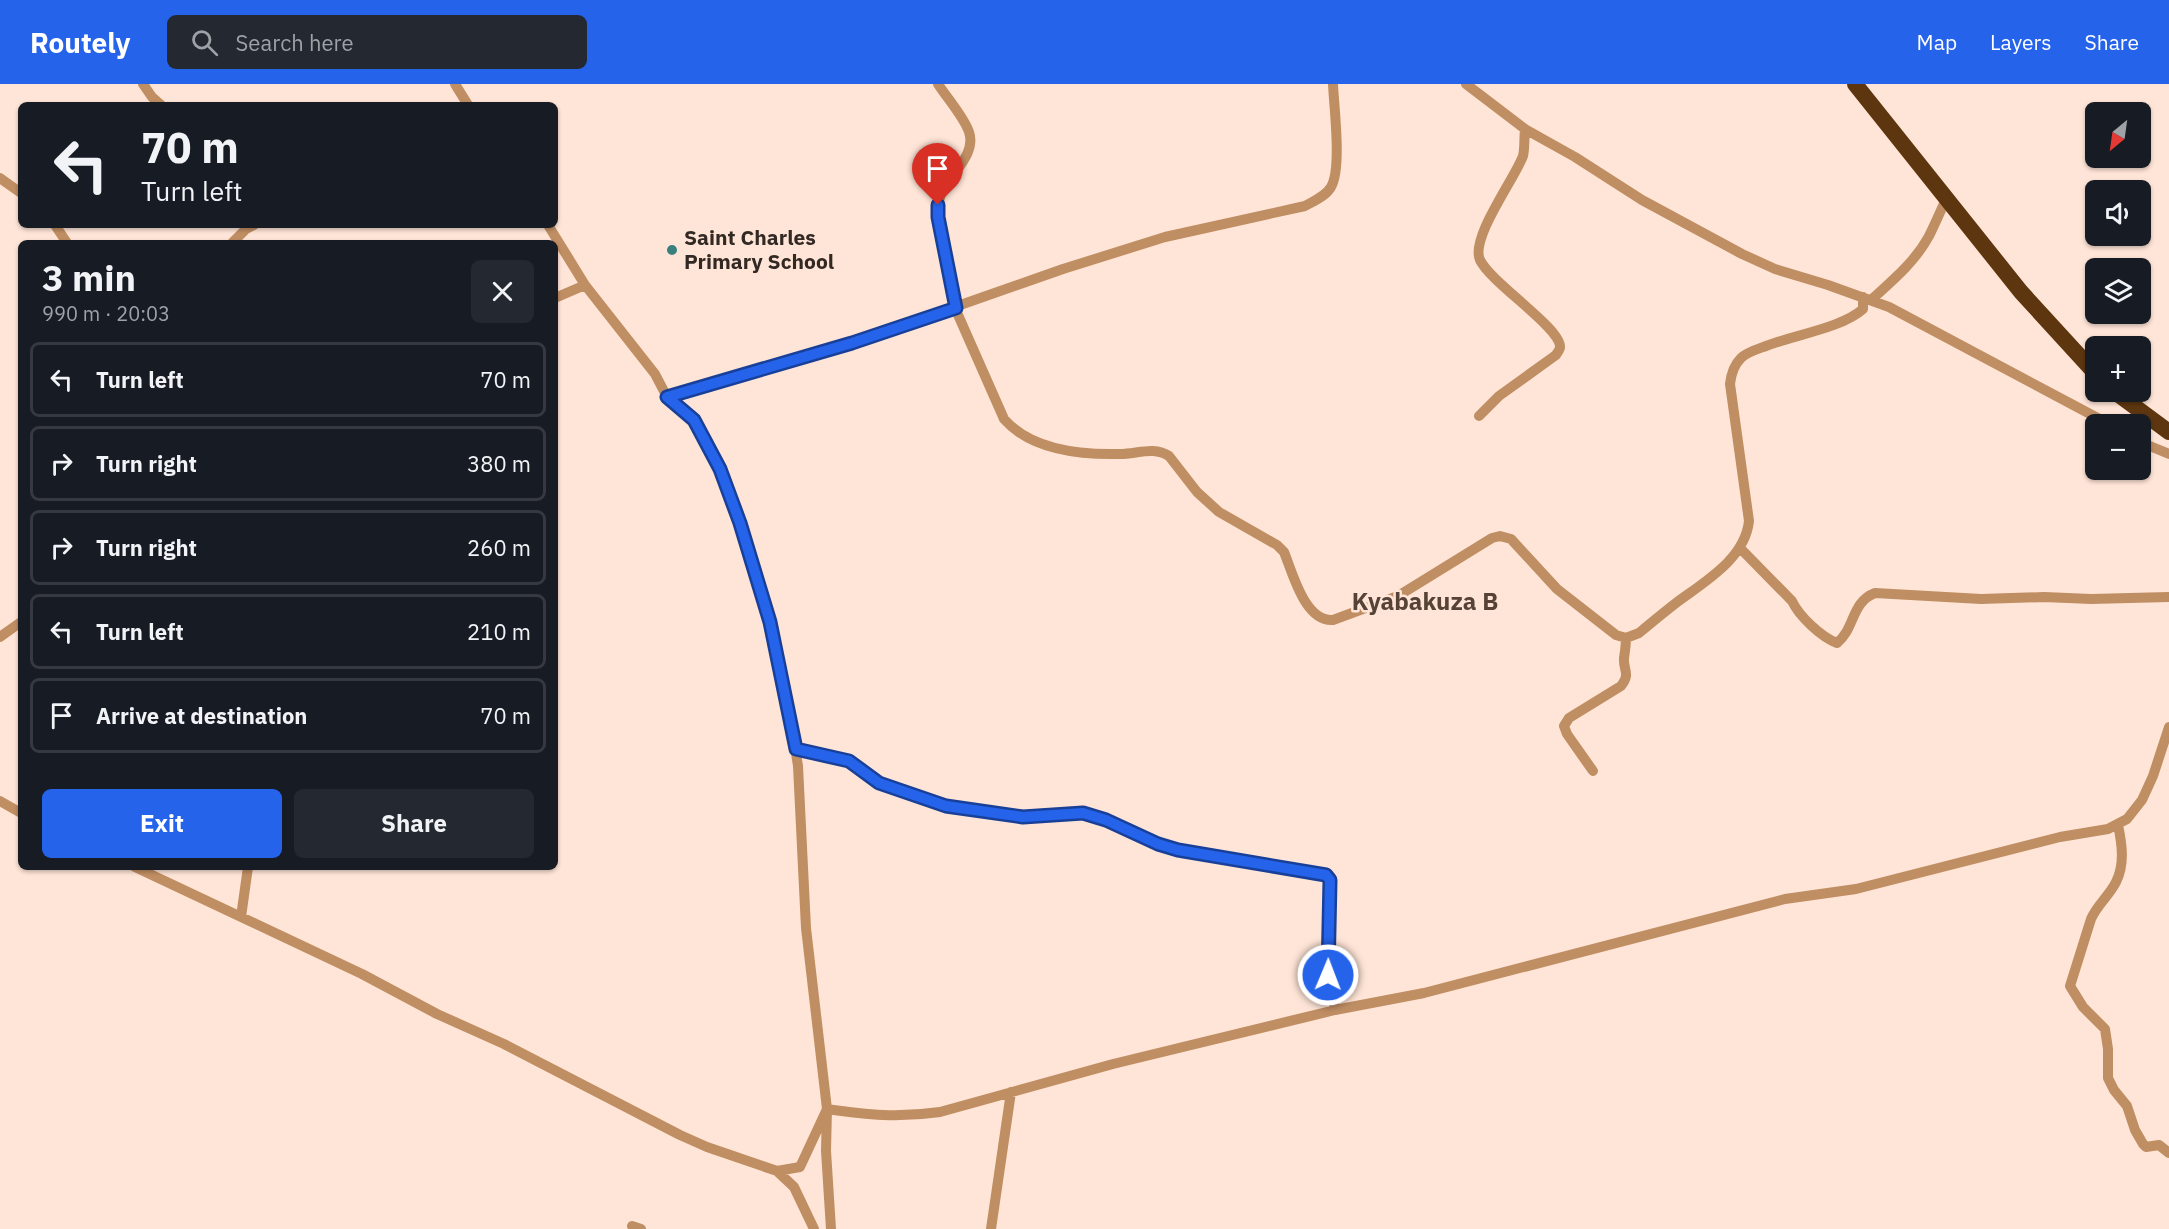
<!DOCTYPE html>
<meta charset="utf-8">
<style>
:root{--surface:#171b24;--page:#242831;--text:#f1f3f6;--muted:#9ea1a6;--line:#363941;--accent:#2563eb}
body{margin:0;font-family:"IBM Plex Sans",sans-serif;background:var(--page);color:var(--text);height:100vh;display:flex;flex-direction:column;font-size:22px;white-space:nowrap}
*{box-sizing:border-box;margin:0}
p{font-size:20px;color:var(--muted)}
.icon{flex:none;width:33px;height:33px;fill:none;stroke:currentColor;stroke-width:2;stroke-linecap:round;stroke-linejoin:round}
.map{position:relative;flex:1;overflow:hidden}
.side{position:absolute;left:18px;top:156px;width:540px;height:630px;display:flex;flex-direction:column;background:var(--surface);border-radius:9px;box-shadow:0 2px 4px #0004}
.side>*{flex:none}
.top-card{position:absolute;left:18px;top:18px;width:540px;height:126px;border-radius:9px;box-shadow:0 2px 4px #0004;background:#171b24;color:var(--text);overflow:hidden}
.needle{width:39px;rotate:209deg}
.controls{position:absolute;left:2085px;top:18px;display:grid;gap:12px}
.controls a{display:grid;place-items:center;width:66px;height:66px;border-radius:9px;background:var(--surface);box-shadow:0 2px 4px #0004;font-size:30px}
.pin{position:absolute;display:grid;place-items:center;width:51px;height:51px;color:#fff;margin:-62px -26px;border-radius:50% 50% 50% 0;rotate:-45deg;box-shadow:0 0 6px #0007}
.pin .icon{rotate:45deg}
.me{position:absolute;width:66px;margin:-33px;rotate:1deg;stroke-linejoin:round;filter:drop-shadow(0 0 4px #0008)}
.turn{display:flex;align-items:center;gap:21px;height:126px;padding:0 24px;font-size:27px}
.turn .icon{width:78px;height:78px;stroke-width:2.5}
.turn b{display:block;font-size:42px;line-height:51px}
.round{display:grid;place-items:center;flex:none;width:63px;height:63px;border-radius:9px;background:var(--page)}
.headline{display:flex;align-items:center;justify-content:space-between;height:102px;padding:0 24px}
h1{font-size:36px;font-weight:800;line-height:45px}
.button{display:flex;gap:12px;margin-top:auto;padding:12px 24px}
.button a{flex:1;height:69px;border-radius:9px;background:var(--accent);color:#fff;font-size:24px;font-weight:800;line-height:69px;text-align:center}
.button a+a{background:var(--page);color:var(--text)}
ul{padding:0;list-style:none}
li{display:flex;align-items:center;gap:18px;height:75px;margin:0 12px 9px;padding:0 12px;border:3px solid var(--line);border-radius:9px}
li div{flex:1}
li b{display:block;font-size:22px}
li em{font-style:normal}
header{display:flex;align-items:center;gap:36px;box-sizing:border-box;height:84px;padding:0 30px;background:var(--accent);color:#fff}
header strong{font-size:28px}
nav{display:flex;gap:33px;margin-inline-start:auto;font-size:21px}
.search{width:420px;height:54px;background:var(--page);display:flex;align-items:center;gap:15px;box-sizing:border-box;padding:0 21px;border-radius:9px;color:var(--muted);font-size:22px}
.map>svg:first-child{display:block}
</style>
<header>
<strong>Routely</strong>
<div class="search"><svg class="icon" aria-label="search" viewBox="0 0 24 24"><circle cx="10" cy="10" r="6"/><path d="M15 15l6 6"/></svg>Search here</div>
<nav><a>Map</a><a>Layers</a><a>Share</a></nav>
</header>
<div class="map">
<svg width="2169" height="1145" viewBox="0 0 2169 1145">
<rect width="100%" height="100%" fill="#ffe5d7"/>
<g fill="none" stroke-linecap="round" stroke-linejoin="round">
<path stroke="#c08e63" stroke-width="10" d="M143,0L152,13L161,21
M455,0L468,21
M938,0C947,14 964,33 969,48C977,71 949,91 941,110C938,118 938,125 938,133L955,224L1004,335C1031,366 1081,371 1120,370C1137,370 1154,362 1169,372L1197,408L1219,428L1277,461L1284,468C1293,490 1305,538 1333,536L1398,512L1492,454L1500,452L1511,455L1557,505L1616,551L1626,554L1639,549C1651,539 1663,529 1676,519C1704,498 1745,475 1749,437L1730,300C1731,291 1734,281 1741,274C1747,268 1758,265 1766,262C1794,251 1842,244 1863,225V213
M1466,0L1525,45L1575,73L1642,116L1742,170L1775,185L1828,201L1889,223L2109,340
M0,94L21,109
M55,141L67,159
M548,141L585,201L655,290L667,313L694,336L720,385L740,439L759,496L770,538L790,631L798,682L806,844L827,1025L826,1067L831,1145
M232,159L246,145L254,141
M555,214L585,201
M1871,216C1892,197 1915,178 1929,152C1935,140 1941,126 1947,113
M667,313L852,259L1063,185L1165,153L1305,122C1314,117 1326,112 1331,103C1342,85 1334,23 1333,0
M1479,332L1499,312L1556,271C1557,269 1560,266 1560,263C1561,244 1491,199 1480,176C1470,154 1514,96 1523,72C1525,64 1524,53 1525,45
M2140,358L2169,370
M1740,464L1792,517C1799,532 1821,553 1837,559C1855,545 1851,518 1875,509L1981,515L2044,513L2091,515L2169,513
M0,553L21,538
M796,665L849,677L879,699L946,722L1023,733L1083,729L1106,736L1158,760L1178,766L1326,791L1330,796L1328,891L1335,926
M1593,687L1567,650L1564,642L1569,634L1621,602C1631,589 1623,587 1624,574C1625,567 1626,561 1626,554
M0,717L21,729
M2118,741C2122,760 2125,780 2116,798C2109,812 2097,821 2091,835L2070,902L2083,923L2105,945L2108,965V994L2114,1006L2127,1022L2135,1046L2143,1060L2146,1063L2159,1061L2169,1069
M135,783L362,890L437,930L504,960L680,1051L707,1063L777,1087L794,1103L814,1145
M241,833L248,783
M777,1087L800,1083L827,1025C868,1031 898,1034 940,1028L1113,980L1335,926L1424,909L1785,815L1856,805L2060,753L2108,745L2127,735L2142,716L2153,692L2169,643
M632,1142L641,1145
M991,1145L1011,1008"/>
<path stroke="#5d3610" stroke-width="16" d="M1855,0L2021,208L2096,290
M2115,308L2169,348"/>
</g>
<g fill="none" stroke-linecap="round" stroke-linejoin="round">
<g stroke="#184099" stroke-width="15">
<path id="route" d="M938,121V133L956,224L852,259L667,313L694,336L720,385L740,439L770,538L796,665L849,677L879,699L946,722L1023,733L1083,729L1106,736L1158,760L1178,766L1326,791L1330,796L1328,891"/>
</g>
<use href="#route" stroke="#2563eb" stroke-width="10"/>
</g>
<circle fill="#37807d" stroke="#ffe5d7" stroke-width="2" cx="672" cy="166" r="6"/>
<g text-anchor="middle" stroke-width="5" stroke-linejoin="round" paint-order="stroke">
<g font-size="21" font-weight="bold" fill="#332924" stroke="#ffe5d7" text-anchor="start">
<text x="684" y="161">Saint Charles<tspan x="684" dy="24">Primary School</tspan></text>
</g>
<g font-size="24" font-weight="bold" fill="#564236" stroke="#ffe5d7">
<text x="1425" y="526">Kyabakuza B</text>
</g>
</g>
</svg>
<div class="controls">
<a><svg class="needle" viewBox="-14 -14 28 28"><path d="M0-13l5 13h-10z" fill="#e53935"/><path d="M0 13l5-13h-10z" fill="#9ea1a6"/></svg></a>
<a><svg class="icon" aria-label="sound" viewBox="0 0 24 24"><path d="M4 9h4l5-4v14l-5-4H4zM17 9q2 3 0 6"/></svg></a>
<a><svg class="icon" aria-label="layers" viewBox="0 0 24 24"><path d="M12 4l9 5-9 5-9-5zM3 14l9 5 9-5"/></svg></a>
<a>+</a>
<a>−</a>
</div>
<div class="pin" style="left:938px;top:121px;background:#d93025"><svg class="icon" aria-label="arrive" viewBox="0 0 24 24"><path d="M6 21V4h12l-3 4 3 4H6"/></svg></div>
<svg class="me" style="left:1328px;top:891px" viewBox="-20 -20 40 40"><circle r="17" fill="#2563eb" stroke="#fff" stroke-width="3"/><path d="M0-11L8 9 0 5-8 9z" fill="#fff"/></svg>
<div class="top-card">
<div class="turn"><svg class="icon" aria-label="left" viewBox="0 0 24 24"><path d="M17 20v-9H6M10 6l-5 5 5 5"/></svg><div><b>70 m</b>Turn left</div></div>
</div>
<section class="side">
<div class="headline"><div><h1>3 min</h1><p>990 m · 20:03</p></div><a class="round"><svg class="icon" aria-label="close" viewBox="0 0 24 24"><path d="M6 6l12 12M18 6L6 18"/></svg></a></div>
<ul>
<li><svg class="icon" aria-label="left" viewBox="0 0 24 24"><path d="M17 20v-9H6M10 6l-5 5 5 5"/></svg><div><b>Turn left</b></div><em>70 m</em></li>
<li><svg class="icon" aria-label="right" viewBox="0 0 24 24"><path d="M7 20v-9h11M14 6l5 5-5 5"/></svg><div><b>Turn right</b></div><em>380 m</em></li>
<li><svg class="icon" aria-label="right" viewBox="0 0 24 24"><path d="M7 20v-9h11M14 6l5 5-5 5"/></svg><div><b>Turn right</b></div><em>260 m</em></li>
<li><svg class="icon" aria-label="left" viewBox="0 0 24 24"><path d="M17 20v-9H6M10 6l-5 5 5 5"/></svg><div><b>Turn left</b></div><em>210 m</em></li>
<li><svg class="icon" aria-label="arrive" viewBox="0 0 24 24"><path d="M6 21V4h12l-3 4 3 4H6"/></svg><div><b>Arrive at destination</b></div><em>70 m</em></li>
</ul>
<div class="button"><a>Exit</a><a>Share</a></div>
</section>
</div>
